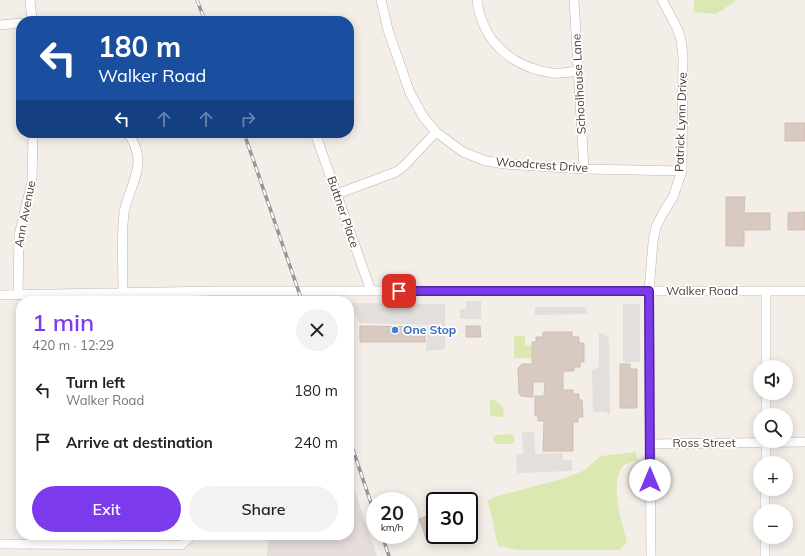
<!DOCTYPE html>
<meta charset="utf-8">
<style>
:root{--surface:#fff;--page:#f2f2f2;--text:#222;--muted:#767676;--accent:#7c3aed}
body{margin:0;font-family:Mulish,sans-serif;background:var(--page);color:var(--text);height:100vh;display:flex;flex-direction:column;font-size:15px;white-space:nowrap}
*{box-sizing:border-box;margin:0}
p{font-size:13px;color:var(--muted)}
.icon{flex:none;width:22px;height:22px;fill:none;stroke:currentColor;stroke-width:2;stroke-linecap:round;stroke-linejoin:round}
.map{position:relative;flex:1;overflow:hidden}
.details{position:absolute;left:16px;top:296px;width:338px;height:244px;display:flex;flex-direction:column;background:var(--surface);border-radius:16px;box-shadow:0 2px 10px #0003}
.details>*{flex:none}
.top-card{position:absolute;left:16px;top:16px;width:338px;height:122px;border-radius:16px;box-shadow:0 2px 10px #0003;background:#1a4fa0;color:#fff;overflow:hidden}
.tools{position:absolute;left:753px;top:360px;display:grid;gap:8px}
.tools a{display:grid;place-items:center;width:40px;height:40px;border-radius:50%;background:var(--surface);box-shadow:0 2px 10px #0003;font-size:20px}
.speed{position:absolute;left:366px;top:492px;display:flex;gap:8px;font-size:20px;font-weight:700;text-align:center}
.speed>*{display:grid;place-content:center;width:52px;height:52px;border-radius:50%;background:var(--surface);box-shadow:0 2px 10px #0003;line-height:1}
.speed small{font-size:10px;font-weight:400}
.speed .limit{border:2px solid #111;border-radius:6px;background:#fff;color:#111}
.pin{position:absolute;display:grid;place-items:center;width:34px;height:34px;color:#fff;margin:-17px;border-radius:8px;box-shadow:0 2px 6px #0006}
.me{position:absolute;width:44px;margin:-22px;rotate:0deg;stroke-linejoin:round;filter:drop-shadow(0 0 3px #0008)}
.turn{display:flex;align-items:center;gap:14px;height:84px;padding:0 16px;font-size:18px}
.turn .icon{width:52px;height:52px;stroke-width:2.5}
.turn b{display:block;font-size:28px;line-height:34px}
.lanes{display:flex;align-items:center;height:38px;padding:0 16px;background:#0003;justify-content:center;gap:20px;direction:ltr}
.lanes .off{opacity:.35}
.round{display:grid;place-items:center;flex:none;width:42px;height:42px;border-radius:21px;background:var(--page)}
.head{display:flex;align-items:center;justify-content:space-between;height:68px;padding:0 16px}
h1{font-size:24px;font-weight:600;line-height:30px;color:var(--accent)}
.action{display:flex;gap:8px;margin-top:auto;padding:8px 16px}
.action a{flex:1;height:46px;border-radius:24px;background:var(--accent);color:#fff;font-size:16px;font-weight:600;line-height:46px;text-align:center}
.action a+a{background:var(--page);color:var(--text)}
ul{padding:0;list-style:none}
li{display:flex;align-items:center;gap:12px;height:52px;padding:0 16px}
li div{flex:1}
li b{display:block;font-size:15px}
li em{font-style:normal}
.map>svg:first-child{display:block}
</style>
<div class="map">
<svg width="805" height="556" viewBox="0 0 805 556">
<rect width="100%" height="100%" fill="#f4eee9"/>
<path fill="#e4ddda" d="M349,474L377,556H267L268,535H349Z"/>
<path fill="#dce8b2" d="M694,0H737L716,14L694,12Z
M514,336H525V345H531V358H514Z
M490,400C497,399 500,404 504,409L503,417H496L490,415Z
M512,434L514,437L515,441L512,444H497L494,442L493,438L496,435Z
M636,452L637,460C633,461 626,463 623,466C609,484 622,523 627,542L619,550H519L498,546L488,501L494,497L562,479L583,471L601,456Z"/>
<path fill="#e3dfdd" d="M466,301H481V319H460V309H466Z
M352,303L445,304V349L426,351L427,325L360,323L351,309Z
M623,304H640V362H623Z
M535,307H586L587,314L535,315Z
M599,332L609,338L610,415L605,412H593L592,370L599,367Z
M522,432H534L535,454L563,453V460H572V471L517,473L516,454H523Z"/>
<path fill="#d9cac1" stroke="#d1bdb1" d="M785,123H805V141H785Z
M726,197H745L744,213H770V230H744V246H726Z
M805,212V230H788V213Z
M360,326L425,327V342H360Z
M466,326H480L481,337H466Z
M543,332H572V337H579V343H584V362H580V367H574V371H563V390H573V394H579V400H582L583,417H578V422H573V451H543L544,421H538V416H535V396H544L545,382H533V397L521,396L519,393L518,368L522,364H532V342H536V337H543Z
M620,364H630V369H637V408H620Z
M435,514V535L449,536L428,543L419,519Z"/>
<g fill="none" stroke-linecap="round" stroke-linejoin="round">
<g stroke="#c0b4ab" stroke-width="10">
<path id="minor" d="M30,0L32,21
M381,0L388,30L410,93L424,118L436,132L463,152L486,161L505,164L584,169L682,171
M477,0C482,42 513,68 553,73C561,74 570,72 578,71
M574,0L584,169
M0,25L21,23
M315,133L371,291
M337,194L396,172L404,166L436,132
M766,291V367
M123,293C123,266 121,239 124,213C127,194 139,177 138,159C137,149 133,140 128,133
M0,295L216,291H805
M18,295L19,235L32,182L33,133
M766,393V415
M650,444L805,442
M766,463V441
M765,511V489
M0,544L181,545L189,538
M651,556L649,291L653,242L656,227L663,213L673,197L682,171L683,56L681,40L677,28L662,0
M765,556V537"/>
</g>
<use href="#minor" stroke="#fff" stroke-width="9"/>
<g stroke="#979797" stroke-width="3.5">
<path id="rail" d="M197,0L205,21
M244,133L302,301
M349,438L375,515
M382,535L389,556"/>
</g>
<use href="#rail" stroke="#fff" stroke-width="2" stroke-dasharray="6" stroke-linecap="butt"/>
</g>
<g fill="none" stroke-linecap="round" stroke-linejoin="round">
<g stroke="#51269a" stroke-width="10">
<path id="route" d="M399,291H649L650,480"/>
</g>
<use href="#route" stroke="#7c3aed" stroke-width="7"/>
</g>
<circle fill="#3f7fe0" stroke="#fff" stroke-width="1.5" cx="395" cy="330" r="4"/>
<g text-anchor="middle" stroke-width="3.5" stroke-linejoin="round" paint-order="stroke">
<g font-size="12" fill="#483e37" stroke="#fff">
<text transform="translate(579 84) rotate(-93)" y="4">Schoolhouse Lane</text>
<text transform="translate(681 122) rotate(-88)" y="4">Patrick Lynn Drive</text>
<text transform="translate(542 165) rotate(4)" y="4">Woodcrest Drive</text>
<text transform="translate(343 212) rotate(71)" y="4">Buttner Place</text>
<text transform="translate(25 214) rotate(-79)" y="4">Ann Avenue</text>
<text x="702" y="295">Walker Road</text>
<text x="704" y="447">Ross Street</text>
</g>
<g font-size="12" font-weight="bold" fill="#366cbe" stroke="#fff" text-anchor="start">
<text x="403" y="334">One Stop</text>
</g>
</g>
</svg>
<div class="tools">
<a><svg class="icon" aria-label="sound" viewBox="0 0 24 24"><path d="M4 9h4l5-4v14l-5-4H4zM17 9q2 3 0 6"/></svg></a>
<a><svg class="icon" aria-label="search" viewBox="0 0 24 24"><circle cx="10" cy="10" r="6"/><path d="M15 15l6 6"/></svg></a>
<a>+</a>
<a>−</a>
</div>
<div class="speed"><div>20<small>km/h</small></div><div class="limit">30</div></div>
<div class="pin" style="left:399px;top:291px;background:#d93025"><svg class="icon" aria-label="arrive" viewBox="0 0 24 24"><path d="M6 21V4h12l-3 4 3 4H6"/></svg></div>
<svg class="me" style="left:650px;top:480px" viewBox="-20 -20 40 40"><circle r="19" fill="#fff"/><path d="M0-13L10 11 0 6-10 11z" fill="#7c3aed"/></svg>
<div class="top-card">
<div class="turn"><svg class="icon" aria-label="left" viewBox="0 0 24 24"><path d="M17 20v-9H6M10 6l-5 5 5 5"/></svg><div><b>180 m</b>Walker Road</div></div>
<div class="lanes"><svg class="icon" aria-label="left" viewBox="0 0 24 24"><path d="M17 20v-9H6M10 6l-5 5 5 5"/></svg><svg class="icon off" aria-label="ahead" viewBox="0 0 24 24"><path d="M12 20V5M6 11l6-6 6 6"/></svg><svg class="icon off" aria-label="ahead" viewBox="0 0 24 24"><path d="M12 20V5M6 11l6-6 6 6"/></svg><svg class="icon off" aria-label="right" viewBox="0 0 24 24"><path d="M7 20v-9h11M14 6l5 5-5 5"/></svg></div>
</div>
<section class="details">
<div class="head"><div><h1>1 min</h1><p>420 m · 12:29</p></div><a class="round"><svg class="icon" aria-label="close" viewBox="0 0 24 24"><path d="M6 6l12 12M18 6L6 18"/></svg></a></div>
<ul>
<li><svg class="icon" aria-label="left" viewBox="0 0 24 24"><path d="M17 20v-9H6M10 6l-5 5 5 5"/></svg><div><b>Turn left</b><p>Walker Road</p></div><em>180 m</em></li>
<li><svg class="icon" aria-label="arrive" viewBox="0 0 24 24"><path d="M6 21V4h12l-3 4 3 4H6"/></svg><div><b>Arrive at destination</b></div><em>240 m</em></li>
</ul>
<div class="action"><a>Exit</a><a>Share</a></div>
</section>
</div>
